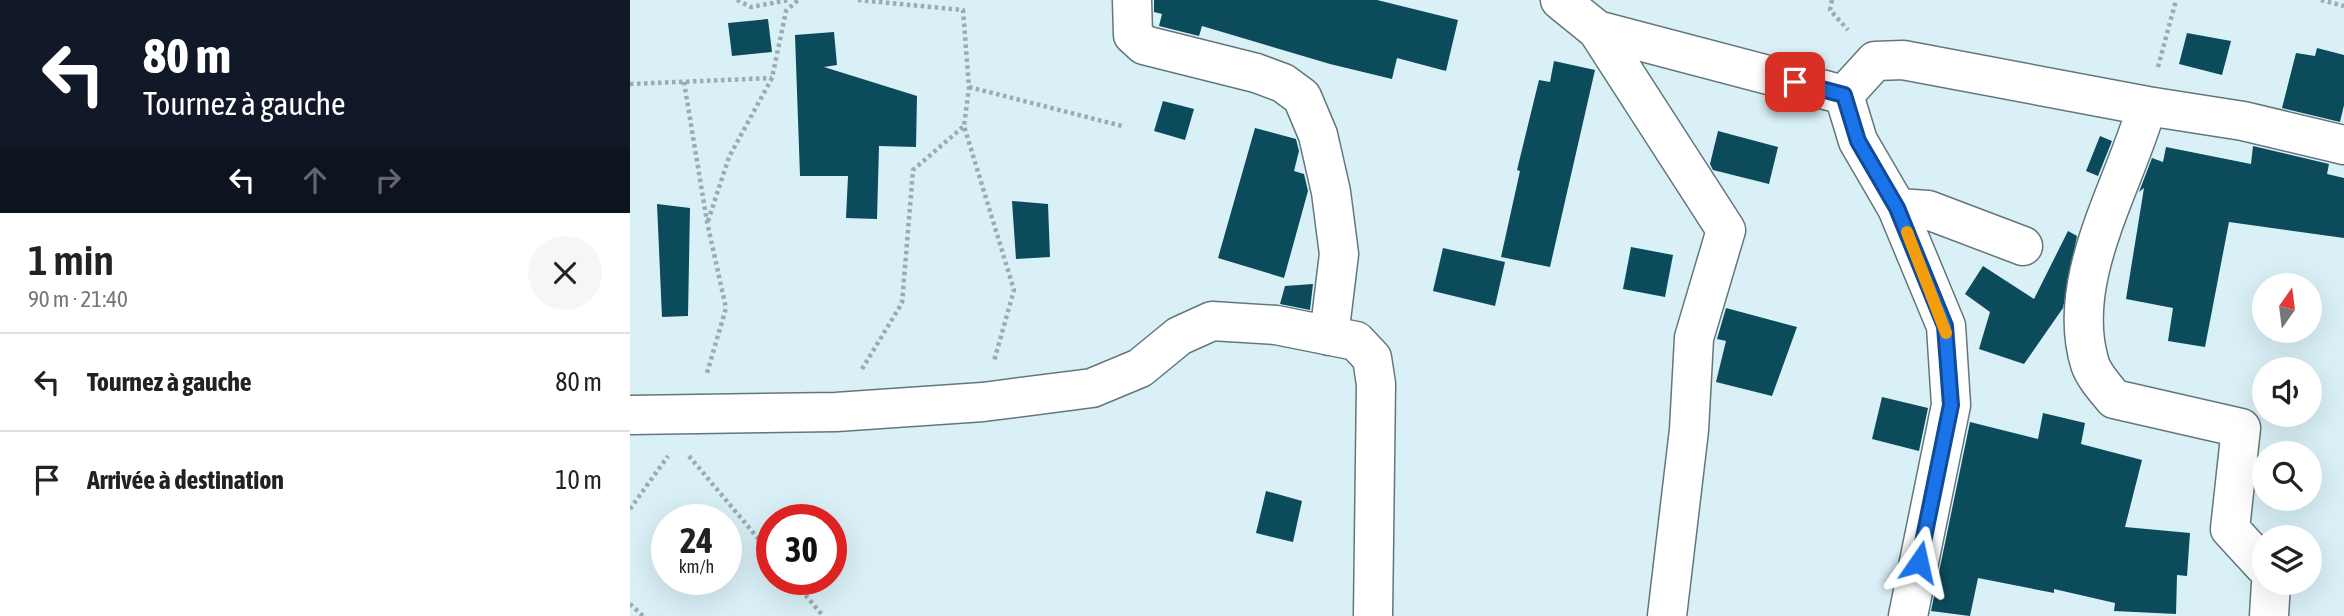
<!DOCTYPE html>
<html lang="fr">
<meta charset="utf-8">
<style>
:root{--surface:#fff;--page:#f6f6f6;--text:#222;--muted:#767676;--line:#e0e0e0}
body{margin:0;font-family:"Asap Condensed",sans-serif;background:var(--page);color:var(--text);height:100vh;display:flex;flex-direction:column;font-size:26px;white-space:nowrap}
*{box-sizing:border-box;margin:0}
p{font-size:23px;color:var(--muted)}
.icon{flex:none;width:38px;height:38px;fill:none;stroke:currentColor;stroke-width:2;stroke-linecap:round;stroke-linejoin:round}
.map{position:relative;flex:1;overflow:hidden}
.drawer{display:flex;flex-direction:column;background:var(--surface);width:630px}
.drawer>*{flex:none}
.top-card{background:#111827;color:#fff;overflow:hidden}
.needle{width:46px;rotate:14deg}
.controls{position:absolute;left:1622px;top:273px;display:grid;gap:14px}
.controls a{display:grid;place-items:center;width:70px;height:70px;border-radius:50%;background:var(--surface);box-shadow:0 7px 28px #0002;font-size:35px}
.speed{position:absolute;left:21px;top:504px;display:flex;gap:14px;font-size:35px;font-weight:700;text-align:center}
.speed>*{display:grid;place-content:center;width:91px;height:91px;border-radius:50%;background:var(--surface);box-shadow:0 7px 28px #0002;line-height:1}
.speed small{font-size:18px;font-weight:400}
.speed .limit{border:10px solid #d22;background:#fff;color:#111}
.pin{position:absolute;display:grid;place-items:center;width:60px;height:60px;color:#fff;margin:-30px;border-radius:14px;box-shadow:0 4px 10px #0006}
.me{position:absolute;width:77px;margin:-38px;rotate:11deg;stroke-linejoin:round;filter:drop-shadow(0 0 5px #0008)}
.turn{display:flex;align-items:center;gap:24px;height:147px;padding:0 28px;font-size:32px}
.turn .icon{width:91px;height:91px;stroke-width:2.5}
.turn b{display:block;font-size:49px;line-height:60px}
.lanes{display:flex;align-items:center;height:66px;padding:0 28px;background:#0003;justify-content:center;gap:35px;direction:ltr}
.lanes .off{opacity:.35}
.round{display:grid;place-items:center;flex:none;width:74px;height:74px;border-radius:37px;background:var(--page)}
.summary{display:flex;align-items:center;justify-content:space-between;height:119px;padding:0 28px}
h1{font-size:42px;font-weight:600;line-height:52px}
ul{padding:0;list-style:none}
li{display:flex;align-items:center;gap:21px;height:98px;padding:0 28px;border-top:2px solid var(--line)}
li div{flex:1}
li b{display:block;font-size:26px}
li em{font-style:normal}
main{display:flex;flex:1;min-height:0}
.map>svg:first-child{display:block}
</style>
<main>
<section class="drawer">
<div class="top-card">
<div class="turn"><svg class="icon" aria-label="left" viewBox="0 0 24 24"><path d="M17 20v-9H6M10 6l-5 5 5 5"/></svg><div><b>80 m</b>Tournez à gauche</div></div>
<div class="lanes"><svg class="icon" aria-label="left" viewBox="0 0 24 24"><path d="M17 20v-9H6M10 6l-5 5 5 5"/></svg><svg class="icon off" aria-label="ahead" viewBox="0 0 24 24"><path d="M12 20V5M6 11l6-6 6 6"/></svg><svg class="icon off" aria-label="right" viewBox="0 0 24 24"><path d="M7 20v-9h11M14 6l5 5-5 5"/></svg></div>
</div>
<div class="summary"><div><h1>1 min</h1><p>90 m · 21:40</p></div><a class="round"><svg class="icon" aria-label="close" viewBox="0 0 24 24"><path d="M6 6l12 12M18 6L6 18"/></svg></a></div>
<ul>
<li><svg class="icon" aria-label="left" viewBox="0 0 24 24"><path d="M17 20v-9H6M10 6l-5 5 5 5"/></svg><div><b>Tournez à gauche</b></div><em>80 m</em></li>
<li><svg class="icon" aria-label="arrive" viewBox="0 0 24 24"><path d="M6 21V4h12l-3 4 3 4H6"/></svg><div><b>Arrivée à destination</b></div><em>10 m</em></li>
</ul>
</section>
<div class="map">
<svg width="1714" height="616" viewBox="0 0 1714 616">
<rect width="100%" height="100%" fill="#d9f0f7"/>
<path fill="#0b4b5b" d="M524,0H747L828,20L816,71L767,58L762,79L700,64L572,26L569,36L529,26L532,14L524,12Z
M138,19L142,52L102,56L98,23Z
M204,32L207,65L194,67L287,96L286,147L249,146L247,219L216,218L218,176H170L165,35Z
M1557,33L1601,41L1592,75L1549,64Z
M1687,48L1714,55V105L1710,122L1652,108L1666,53L1685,56Z
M924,61L965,70L920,267L871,257L890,171L887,170L909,80L920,82Z
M533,101L564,109L555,140L524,131Z
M625,128L666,139L669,151L664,171L674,174L678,191L654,278L588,258Z
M1088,131L1148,147L1139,184L1083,170L1080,164Z
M1470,136L1482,141L1468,176L1456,171Z
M1623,146L1699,164L1697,174L1714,178V238L1599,222L1575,347L1538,341L1543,308L1496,299L1514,188L1509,192L1522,158L1533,162L1536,147L1621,164Z
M382,201L418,204L420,257L386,259Z
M27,204L60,208L58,316L32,317Z
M1438,231L1447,236L1433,308L1394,364L1349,349L1360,312L1335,294L1353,266L1404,299Z
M1001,247L1043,255L1035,297L993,289Z
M813,248L875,262L865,306L803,291Z
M683,284L680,310L650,304L655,286Z
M1096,308L1167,327L1142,396L1086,382L1096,341L1087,339Z
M1252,397L1298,408L1289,451L1242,439Z
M1413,413L1455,423L1451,444L1512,460L1495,527L1560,533L1557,576L1547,575L1546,614L1484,611L1485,603L1424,589V593L1348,578L1340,616L1301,611L1340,422L1408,439Z
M636,491L672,501L663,542L626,533Z"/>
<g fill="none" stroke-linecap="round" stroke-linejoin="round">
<g stroke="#63767d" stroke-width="41">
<path id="minor" d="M502,0L503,35L514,45L626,73L653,83L672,97L688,135L701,192L709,254L699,336
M930,0L967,30L1214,95L1245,61L1273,60L1517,106L1613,121L1714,145
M967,30L1096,230L1064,338L1059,430L1037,616
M1214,95L1228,141L1267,208L1316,326L1321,405L1278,616
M1517,106C1494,187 1434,280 1460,364C1464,376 1476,389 1484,399L1611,428L1600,529L1634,566
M1267,208L1298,210L1393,246
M0,415L206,412L353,402L462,388L510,368L549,336L582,321L646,325L726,341L742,358L746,384L743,616
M1639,616L1641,583"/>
</g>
<path stroke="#9aacb1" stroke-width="4.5" stroke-dasharray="3.5 3.5" stroke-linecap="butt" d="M107,0L121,7L159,0
M228,0L333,10L339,87L334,126L384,290L364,361
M1202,0L1200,10L1218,30
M1691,0L1714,6
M1528,67L1546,0
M54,82L77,222L96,308L77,373
M0,84L142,78
M339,87L492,126
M78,221L99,157L142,78L156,11L168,0
M232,369L272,303L283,170L334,126
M59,456L142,555
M0,509L38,456
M162,579L193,616
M0,604L13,616"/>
<use href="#minor" stroke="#fff" stroke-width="38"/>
</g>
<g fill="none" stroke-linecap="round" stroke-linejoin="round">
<g stroke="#114b97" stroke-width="18">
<path id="route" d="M1165,82L1214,95L1228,141L1267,208L1315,326L1321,405L1289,562"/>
</g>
<use href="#route" stroke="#1a73e8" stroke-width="12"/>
<path stroke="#f59e0b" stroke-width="12" d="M1277,232L1316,333"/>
</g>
</svg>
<div class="controls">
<a><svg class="needle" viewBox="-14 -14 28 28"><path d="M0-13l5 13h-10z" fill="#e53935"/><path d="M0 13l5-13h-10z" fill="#767676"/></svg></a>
<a><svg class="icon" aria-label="sound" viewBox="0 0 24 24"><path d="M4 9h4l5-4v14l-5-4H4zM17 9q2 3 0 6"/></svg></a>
<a><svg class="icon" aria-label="search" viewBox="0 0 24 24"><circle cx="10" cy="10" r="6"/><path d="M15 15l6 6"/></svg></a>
<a><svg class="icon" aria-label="layers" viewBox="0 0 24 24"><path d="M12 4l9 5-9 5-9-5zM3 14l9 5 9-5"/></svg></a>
</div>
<div class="speed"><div>24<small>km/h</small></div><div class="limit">30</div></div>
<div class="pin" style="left:1165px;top:82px;background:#d93025"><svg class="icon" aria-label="arrive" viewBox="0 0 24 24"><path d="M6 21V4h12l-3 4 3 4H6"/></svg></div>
<svg class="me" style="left:1289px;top:562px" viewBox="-20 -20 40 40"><path d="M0-17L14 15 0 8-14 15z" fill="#1a73e8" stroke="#fff" stroke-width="4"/></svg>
</div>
</main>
